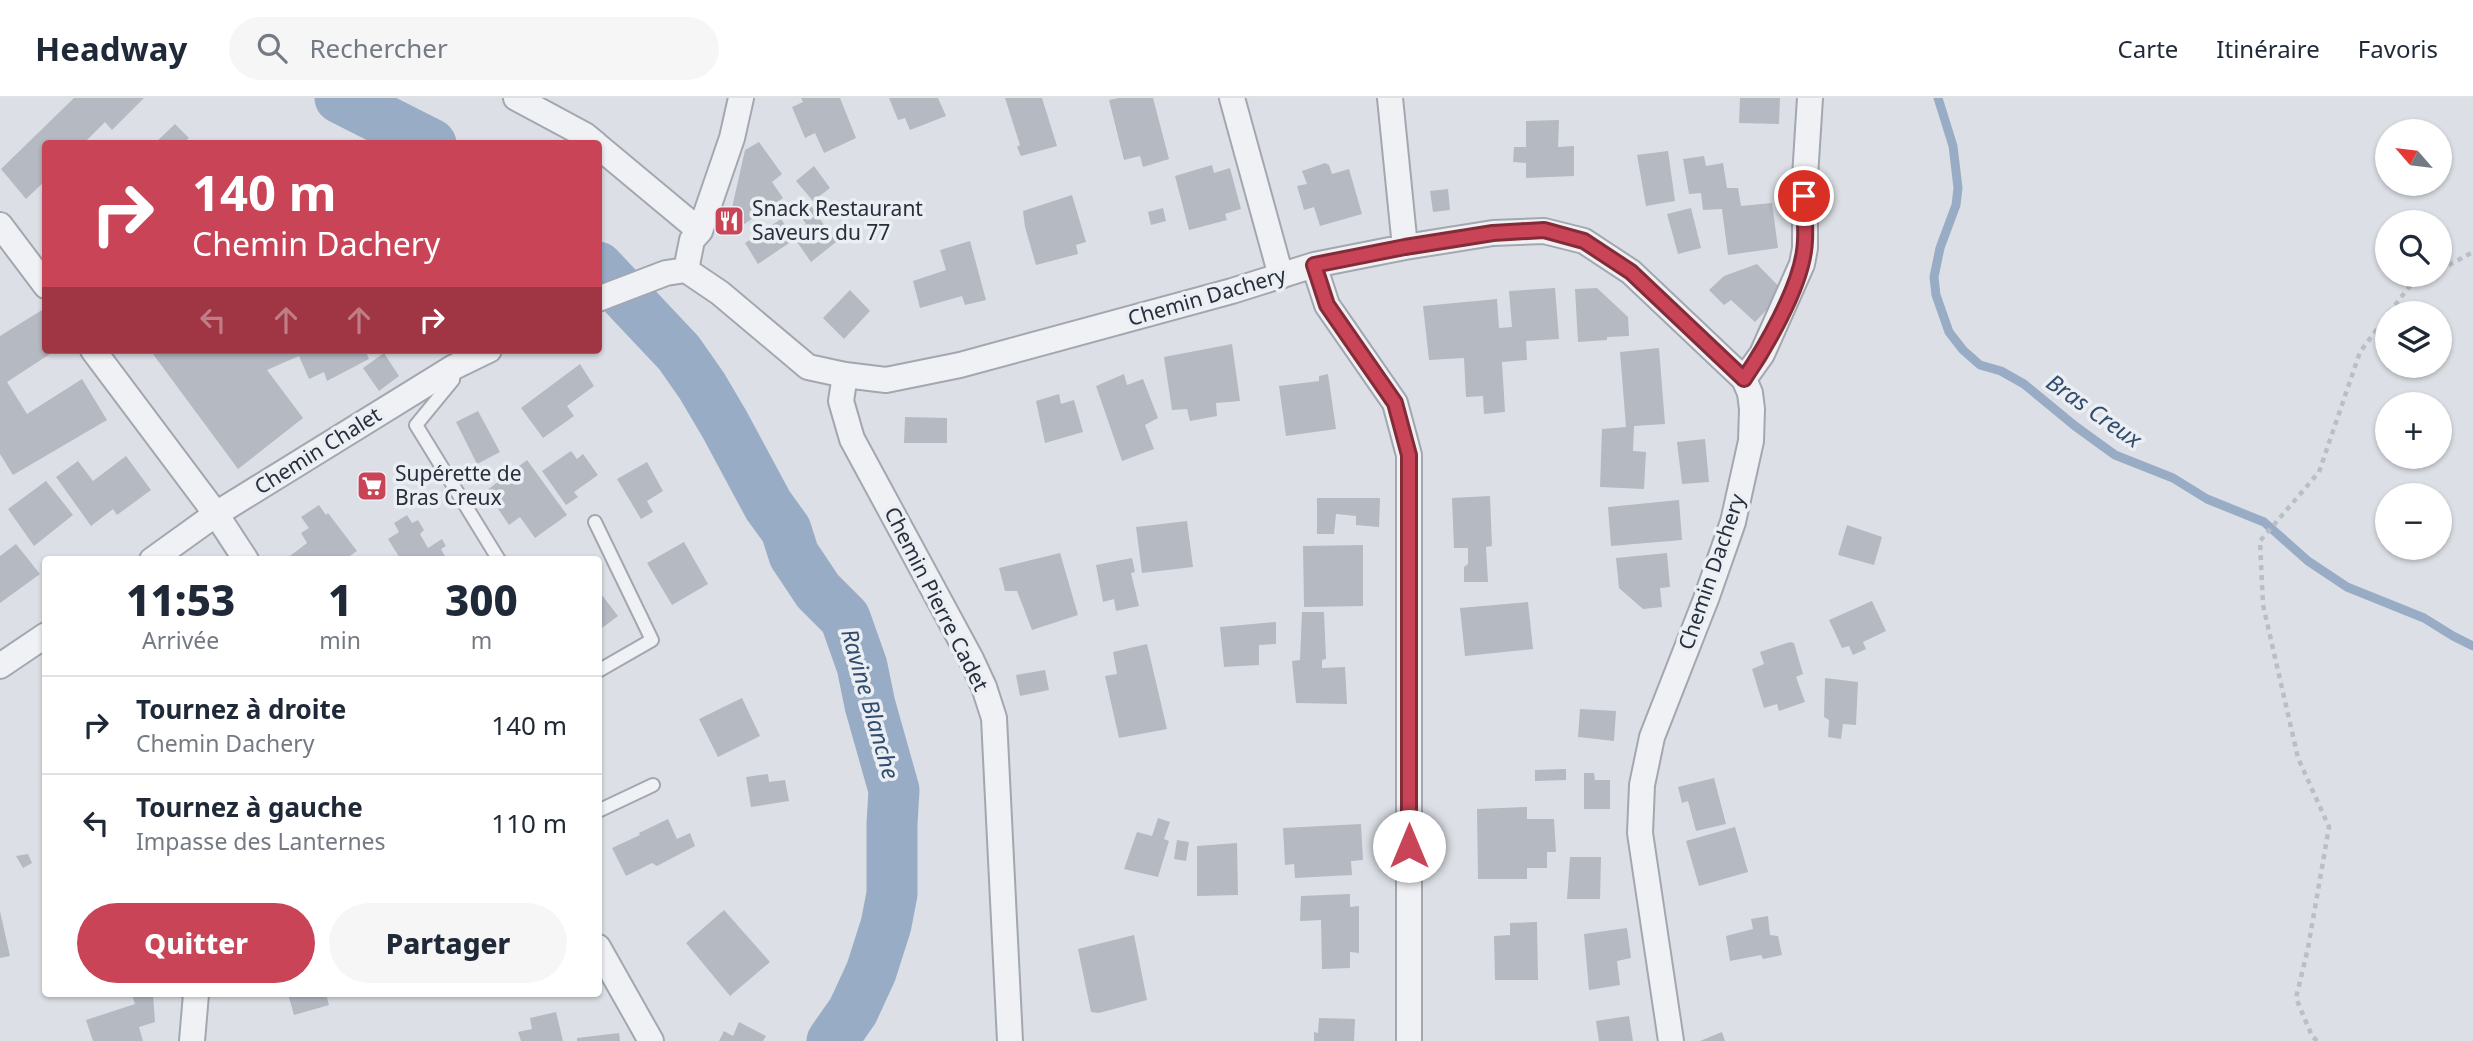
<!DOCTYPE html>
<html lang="fr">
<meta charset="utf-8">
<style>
:root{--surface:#fff;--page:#f6f6f7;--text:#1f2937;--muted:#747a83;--line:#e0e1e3;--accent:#c94456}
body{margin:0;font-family:"Noto Sans",sans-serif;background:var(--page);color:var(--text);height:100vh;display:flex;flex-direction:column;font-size:26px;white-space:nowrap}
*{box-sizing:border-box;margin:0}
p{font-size:23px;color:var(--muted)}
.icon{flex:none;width:38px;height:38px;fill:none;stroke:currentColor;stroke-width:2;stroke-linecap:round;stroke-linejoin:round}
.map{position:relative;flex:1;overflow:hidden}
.side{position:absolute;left:42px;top:458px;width:560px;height:441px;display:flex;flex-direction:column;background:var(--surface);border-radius:7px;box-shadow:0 2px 5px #0004}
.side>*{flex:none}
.guide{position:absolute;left:42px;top:42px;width:560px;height:214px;border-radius:7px;box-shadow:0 2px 5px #0004;background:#c94456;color:#fff;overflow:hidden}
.needle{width:46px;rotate:298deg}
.fabs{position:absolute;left:2375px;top:21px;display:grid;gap:14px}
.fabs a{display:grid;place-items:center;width:77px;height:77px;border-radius:50%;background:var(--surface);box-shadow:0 2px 5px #0004;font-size:35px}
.pin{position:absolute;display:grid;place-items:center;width:60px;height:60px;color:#fff;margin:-30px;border:4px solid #fff;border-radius:50%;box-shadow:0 2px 7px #0007}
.me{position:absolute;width:77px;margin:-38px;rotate:0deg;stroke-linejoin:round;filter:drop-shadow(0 0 5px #0008)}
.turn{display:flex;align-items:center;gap:24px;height:147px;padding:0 35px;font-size:32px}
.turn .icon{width:91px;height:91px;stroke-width:2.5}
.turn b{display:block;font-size:49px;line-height:60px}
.lanes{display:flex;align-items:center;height:66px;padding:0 35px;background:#0003;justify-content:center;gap:35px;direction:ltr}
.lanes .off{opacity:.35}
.eta{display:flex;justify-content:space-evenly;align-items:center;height:119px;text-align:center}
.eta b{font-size:42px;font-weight:800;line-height:49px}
.button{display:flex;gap:14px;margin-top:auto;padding:14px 35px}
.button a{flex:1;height:80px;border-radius:42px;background:var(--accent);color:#fff;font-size:28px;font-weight:800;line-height:80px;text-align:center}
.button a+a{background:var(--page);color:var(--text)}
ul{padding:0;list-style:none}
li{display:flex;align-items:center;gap:21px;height:98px;padding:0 35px;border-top:2px solid var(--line)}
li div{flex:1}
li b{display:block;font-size:26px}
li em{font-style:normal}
header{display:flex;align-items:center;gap:42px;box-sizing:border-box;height:98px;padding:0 35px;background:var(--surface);border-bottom:2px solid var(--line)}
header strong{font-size:33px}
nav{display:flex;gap:38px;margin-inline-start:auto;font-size:24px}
.search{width:490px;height:63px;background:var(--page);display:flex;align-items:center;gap:18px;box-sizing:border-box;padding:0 24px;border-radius:38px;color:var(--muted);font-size:26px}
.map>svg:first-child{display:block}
</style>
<header>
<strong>Headway</strong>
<div class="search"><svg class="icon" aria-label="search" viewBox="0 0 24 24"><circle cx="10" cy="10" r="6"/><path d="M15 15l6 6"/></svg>Rechercher</div>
<nav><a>Carte</a><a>Itinéraire</a><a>Favoris</a></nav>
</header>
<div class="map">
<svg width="2473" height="943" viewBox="0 0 2473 943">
<rect width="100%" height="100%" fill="#dce0e6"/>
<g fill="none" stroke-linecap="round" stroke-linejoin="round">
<path stroke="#98adc5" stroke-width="9" d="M1938,0L1953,48L1958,90L1956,107L1940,150L1934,179L1936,197L1949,234L1963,252L1980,267L2001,273L2024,286L2075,328L2115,357L2173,380L2207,401L2264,424L2308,463L2347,489L2424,520L2453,538L2473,548"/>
<path stroke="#98adc5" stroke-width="51" d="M340,0L431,46
M598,169L679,255L702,288L725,327L768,407L786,432L794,457L818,493L845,520L862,568L870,607L894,692L892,726V796L886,827L871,874L853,913L832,943"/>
</g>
<path fill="#b4b9c2" d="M74,0H144L112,32L105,24L83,46H46V82L26,101L1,71Z
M801,0H840L856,40L824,55L815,35L805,40L792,9L803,4Z
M889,0H938L946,18L910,32L905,20L898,22Z
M1005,0H1042L1057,48L1021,58L1017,49L1020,47Z
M1119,0H1153L1169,61L1143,69L1140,58L1124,62L1109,2Z
M1740,0H1780L1779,26L1739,25Z
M1559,22L1558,49L1574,48V78L1526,80V65L1513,64L1514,49H1526V23Z
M175,26L189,40L182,46H154Z
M759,44L782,76L772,84L783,100L728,137L729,123L745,52Z
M1668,53L1675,103L1646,108L1637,57Z
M1704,58L1706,68L1723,65L1727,90H1738L1741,108L1772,105L1778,150L1728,157L1722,111L1703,112L1701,95L1689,96L1683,61Z
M1325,65L1329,67L1332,76L1349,71L1362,116L1320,128L1314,109L1304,112L1297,88L1307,86L1302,73Z
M1212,67L1214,75L1230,70L1241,111L1225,116L1227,122L1189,132L1175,78Z
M814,68L830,90L813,103L796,83Z
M1448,91L1450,112L1433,114L1430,93Z
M1072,97L1086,144L1076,147L1078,156L1036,167L1025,129L1023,113Z
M811,108L836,144L811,164L795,141L758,166L745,145L781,121L792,137L806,126L799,115Z
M1163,110L1166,123L1151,127L1148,114Z
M1691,110L1701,150L1678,156L1667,116Z
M970,143L986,202L965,207L962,198L920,210L913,183L946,172L940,152Z
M1757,166L1784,194L1755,224L1731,202L1724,207L1709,192L1724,178Z
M1555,190L1559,241L1526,243L1527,262L1502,264L1505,314L1484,316L1483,298L1466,299L1464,260L1429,262L1423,208L1497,201L1499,230L1512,229L1509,193Z
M1597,190L1628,219L1629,238L1607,239V242L1578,244L1575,191Z
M850,192L870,213L844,241L823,220Z
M42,212L46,218V252H56L7,284L27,316L82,281L107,322L13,377L0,356V238Z
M1232,246L1240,303L1216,305L1217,318L1190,323L1187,311L1172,312L1164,259Z
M1659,250L1665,326L1634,328L1633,353L1646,354L1644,391L1600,389L1602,331L1626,329L1620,254Z
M150,252H365L369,261L327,283L324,274L309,281L299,258L267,272L303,320L238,371Z
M384,255L399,278L379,293L363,270Z
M580,266L594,288L567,308L574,318L543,340L521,310Z
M1124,276L1127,287L1143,281L1158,320L1145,327L1154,351L1122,363L1096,288Z
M1328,276L1336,331L1286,338L1279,288L1319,283V278Z
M1059,296L1061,306L1074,302L1083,334L1045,345L1036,303Z
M478,313L500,354L477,366L456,324Z
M905,319L947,320V345H904Z
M1705,341L1709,384L1682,386L1677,344Z
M571,353L577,361L583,356L598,377L574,394L578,399L566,407L542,373Z
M126,358L151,392L117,417L113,411L91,428L56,379L78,363L93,383Z
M527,362L567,417L535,440L520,419L509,427L486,393Z
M647,364L663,393L647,403L653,414L641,421L617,381Z
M46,383L73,417L34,448L8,411Z
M1490,398L1492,448L1486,449L1488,484H1464V469L1468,466V450H1454L1452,400Z
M1317,400H1380L1379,429L1356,427V418L1336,416L1334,436H1317Z
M1679,402L1682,442L1611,448L1608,409Z
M319,407L326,417L328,415L357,453L344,462H293L290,458L307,445L301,435L309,430L301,419Z
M407,417L412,425L418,422L424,432L420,436L428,450L442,441L446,448L441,451L447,462H401L388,441L399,434L394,425Z
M1187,423L1193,469L1142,475L1136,429Z
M1847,427L1882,439L1874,467L1838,457Z
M684,444L708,486L672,507L647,465Z
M16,446L40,476L0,505V458Z
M1363,447V508L1304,509L1303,448Z
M1060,455L1078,517L1032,532L1017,493H1005L999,470Z
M1667,455L1670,489L1660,490L1662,509L1643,511L1619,490L1616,460Z
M1132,460L1135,474L1131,475L1139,508L1116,513L1114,501L1103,504L1096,467Z
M598,492L618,518L598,533Z
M1872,503L1886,533L1863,544L1866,551L1853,557L1849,548L1842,550L1829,522Z
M1528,504L1533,551L1465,558L1460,510Z
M1302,514H1324L1326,561L1322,562V570L1345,569L1347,606L1296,605L1292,563L1300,562Z
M1276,524V546L1259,547V567L1224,569L1220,529Z
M1790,544L1794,545L1803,576L1796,579L1805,604L1779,613L1777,606L1764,610L1752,571L1764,566L1760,554Z
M1147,546L1167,631L1119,640L1105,578L1117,576L1113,554Z
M1045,572L1049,592L1020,598L1016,577Z
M1825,580L1858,584L1856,627L1843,626L1841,641L1828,639L1829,622L1824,619Z
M742,600L760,638L718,659L699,621Z
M1580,611L1616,613L1614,643L1578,639Z
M1566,671V682L1535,683V672Z
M1584,675H1594L1595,682H1610V711H1584Z
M768,676L769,684L785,682L789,703L751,709L746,679Z
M1714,680L1726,726L1696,733L1688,703L1682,705L1678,689Z
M1527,709V721H1554L1556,754H1547V770H1527V781H1478L1477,711Z
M1158,720L1170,724L1164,741L1169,743L1158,779L1124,771L1137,734L1152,738Z
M668,721L677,741L690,735L695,748L657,768L652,765L626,778L612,750L640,737L639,735Z
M1361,726L1363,762L1351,763L1352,777L1295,780L1294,766L1285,767L1283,730Z
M1735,729L1748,774L1699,788L1686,743Z
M1177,742L1189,744L1186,763L1174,761Z
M1237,745L1238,797L1197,798V748Z
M28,756L32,765L23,770L16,758Z
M1570,759H1601L1600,801H1567Z
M1350,796V809L1359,808V855L1350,854V870L1322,871L1321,822L1300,823L1301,798Z
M724,812L770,864L730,898L686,845Z
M0,813L10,858L0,860Z
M1768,818L1770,837L1778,838L1782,857L1763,861L1761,857L1730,863L1726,838L1753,831L1751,821Z
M1537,824L1538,882H1495L1494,838L1510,837V825Z
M1627,830L1631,860L1617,863L1620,887L1589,892L1584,836Z
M1134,837L1147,902L1099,915L1091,914L1078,851Z
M153,896L155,924L139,929L143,943H93L86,922L135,906L132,897Z
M288,896H326L329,907L294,917Z
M556,914L563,943H521L518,934L532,931L530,920Z
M1629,918L1633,943H1599L1596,923Z
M1319,920L1355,921L1354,943H1314V934L1318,935Z
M739,924L766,938L763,943H719L724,933L733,938Z
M1722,934L1725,943H1700Z
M619,935L620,943H577V940Z"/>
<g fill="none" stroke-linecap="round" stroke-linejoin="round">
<g stroke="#a2a7b0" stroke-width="16">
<path id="service" d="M454,273L453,282L416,327L499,462
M595,424L652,542L598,573
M598,713L653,687"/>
</g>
<g stroke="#a2a7b0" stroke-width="28">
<path id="minor" d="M516,0L585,37L596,46
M1232,0L1281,178
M1390,0L1405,149
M598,48L700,133
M0,127L46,188
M1314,167L1327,207L1395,305L1409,357V943
M686,172L720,195L808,269L845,277L886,282L960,267L1232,193L1314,167L1405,149L1493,135L1544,133L1584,143L1631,174L1744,281L1750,295L1752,311L1751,343L1733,424L1706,501L1652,639L1642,687L1640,735L1671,943
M686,172L692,142L700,133L732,40L741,0
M598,201L666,175L686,172
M93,252L216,416L246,462
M845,277L841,303L852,341L971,561L984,589L994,620L1010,943
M1744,281L1762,256L1802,166L1805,150V79L1810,0
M152,462L216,416L454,269L489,252
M0,568L46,537
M598,849L651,943
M192,943L196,896"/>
</g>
<path stroke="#bbbec4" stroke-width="4.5" stroke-dasharray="5 5" stroke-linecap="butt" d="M2440,172L2473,154
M2389,215L2409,189L2431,177
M2317,943L2312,938L2296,900L2308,850L2329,729L2298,660L2263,507L2260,443L2319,374L2360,254L2387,218"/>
<use href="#service" stroke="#eff1f4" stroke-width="12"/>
<use href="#minor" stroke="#eff1f4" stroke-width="24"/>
</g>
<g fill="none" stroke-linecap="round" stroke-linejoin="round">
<g stroke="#832c38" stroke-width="18">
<path id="route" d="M1409,748V357L1395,305L1327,207L1314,167L1405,149L1493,135L1544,132L1584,143L1631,174L1744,281C1766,249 1799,191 1804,153C1807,135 1804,116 1804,98"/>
</g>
<use href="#route" stroke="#c94456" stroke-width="12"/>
</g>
<defs>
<g id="restaurant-square" transform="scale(1.575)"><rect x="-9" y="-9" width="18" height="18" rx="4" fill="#c94456" stroke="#ebeff4"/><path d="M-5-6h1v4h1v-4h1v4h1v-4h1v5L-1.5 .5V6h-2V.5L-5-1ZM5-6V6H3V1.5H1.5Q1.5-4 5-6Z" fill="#fff"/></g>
<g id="supermarket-square" transform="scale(1.575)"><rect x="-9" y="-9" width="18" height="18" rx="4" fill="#c94456" stroke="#ebeff4"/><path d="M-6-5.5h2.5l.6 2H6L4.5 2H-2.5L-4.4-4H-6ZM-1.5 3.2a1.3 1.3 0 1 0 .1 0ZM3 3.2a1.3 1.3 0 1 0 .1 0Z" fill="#fff"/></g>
</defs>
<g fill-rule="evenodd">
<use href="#restaurant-square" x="729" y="123"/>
<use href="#supermarket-square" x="372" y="388"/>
</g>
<g text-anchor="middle" stroke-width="7" stroke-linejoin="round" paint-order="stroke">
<g font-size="21" fill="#272e3c" stroke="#ebeff4" text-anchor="start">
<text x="752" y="118">Snack Restaurant<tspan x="752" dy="24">Saveurs du 77</tspan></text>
<text x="395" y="383">Supérette de<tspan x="395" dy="24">Bras Creux</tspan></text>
</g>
<g font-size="21" fill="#272e3c" stroke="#ebeff4">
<text transform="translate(1207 199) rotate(-16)" y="7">Chemin Dachery</text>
<text transform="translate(318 353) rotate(-32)" y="7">Chemin Chalet</text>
<text transform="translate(1712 474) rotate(-71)" y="7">Chemin Dachery</text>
<text transform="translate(936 501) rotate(63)" y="7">Chemin Pierre Cadet</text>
</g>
<g font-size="23" font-style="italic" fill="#324c6e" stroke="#ebeff4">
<text transform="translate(2094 313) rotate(35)" y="8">Bras Creux</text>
<text transform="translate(870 606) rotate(74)" y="8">Ravine Blanche</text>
</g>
</g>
</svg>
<div class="fabs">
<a><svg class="needle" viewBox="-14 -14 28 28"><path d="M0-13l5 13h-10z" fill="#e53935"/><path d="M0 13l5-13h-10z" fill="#747a83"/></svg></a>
<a><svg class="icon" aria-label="search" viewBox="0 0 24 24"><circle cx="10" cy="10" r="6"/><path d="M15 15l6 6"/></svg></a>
<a><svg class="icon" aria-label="layers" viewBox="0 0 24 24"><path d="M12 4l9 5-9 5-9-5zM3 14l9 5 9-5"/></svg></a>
<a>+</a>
<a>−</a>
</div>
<div class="pin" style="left:1804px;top:98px;background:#d93025"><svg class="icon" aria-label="arrive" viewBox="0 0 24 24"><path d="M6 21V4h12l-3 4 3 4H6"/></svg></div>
<svg class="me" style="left:1409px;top:748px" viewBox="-20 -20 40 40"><circle r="19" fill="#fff"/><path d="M0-13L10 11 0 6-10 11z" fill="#c94456"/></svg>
<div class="guide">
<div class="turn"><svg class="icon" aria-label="right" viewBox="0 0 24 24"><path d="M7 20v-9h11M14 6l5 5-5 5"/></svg><div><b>140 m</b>Chemin Dachery</div></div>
<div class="lanes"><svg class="icon off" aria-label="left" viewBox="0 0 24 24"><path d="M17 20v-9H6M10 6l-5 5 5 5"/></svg><svg class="icon off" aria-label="ahead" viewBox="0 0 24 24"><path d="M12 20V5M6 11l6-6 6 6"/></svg><svg class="icon off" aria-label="ahead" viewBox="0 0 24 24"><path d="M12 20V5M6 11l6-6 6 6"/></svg><svg class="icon" aria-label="right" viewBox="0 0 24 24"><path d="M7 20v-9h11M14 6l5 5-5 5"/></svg></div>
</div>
<section class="side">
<div class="eta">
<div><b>11:53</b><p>Arrivée</p></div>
<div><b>1</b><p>min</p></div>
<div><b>300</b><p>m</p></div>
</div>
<ul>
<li><svg class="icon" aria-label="right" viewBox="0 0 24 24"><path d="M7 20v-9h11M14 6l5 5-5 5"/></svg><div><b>Tournez à droite</b><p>Chemin Dachery</p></div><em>140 m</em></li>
<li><svg class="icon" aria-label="left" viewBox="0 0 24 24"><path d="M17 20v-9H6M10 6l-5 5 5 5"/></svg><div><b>Tournez à gauche</b><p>Impasse des Lanternes</p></div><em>110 m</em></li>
</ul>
<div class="button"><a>Quitter</a><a>Partager</a></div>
</section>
</div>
